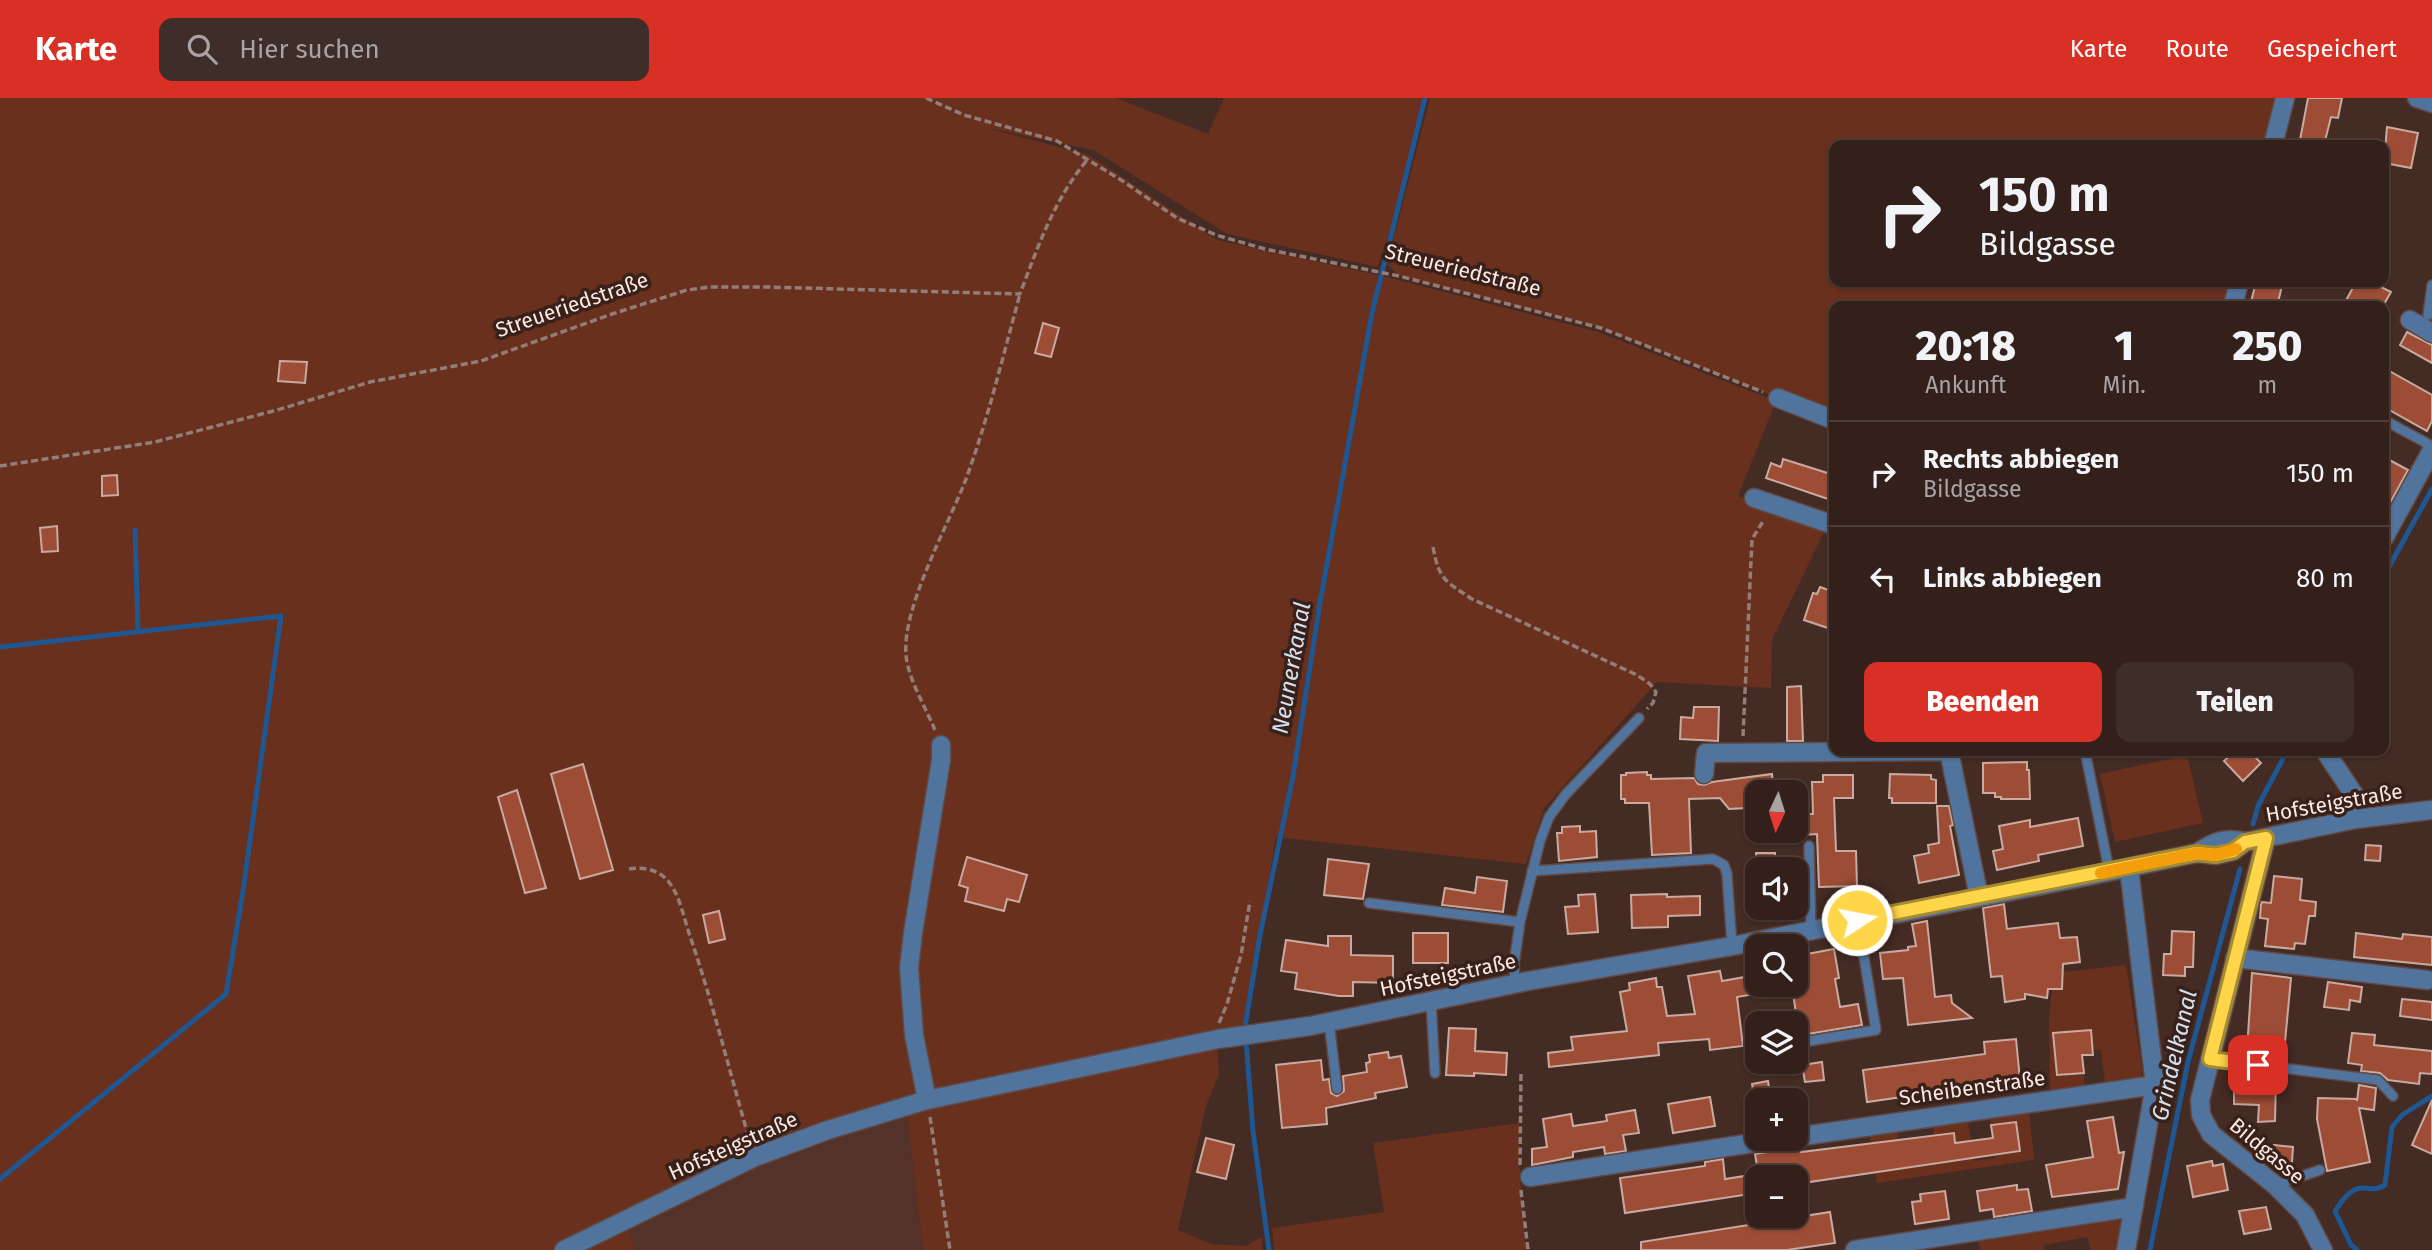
<!DOCTYPE html>
<html lang="de">
<meta charset="utf-8">
<style>
:root{--surface:#33201b;--page:#3e2d28;--text:#f1f3f6;--muted:#a9a3a3;--line:#4e3e3a;--accent:#d93025}
body{margin:0;font-family:"Fira Sans",sans-serif;background:var(--page);color:var(--text);height:100vh;display:flex;flex-direction:column;font-size:26px;white-space:nowrap}
*{box-sizing:border-box;margin:0}
p{font-size:23px;color:var(--muted)}
.icon{flex:none;width:38px;height:38px;fill:none;stroke:currentColor;stroke-width:2;stroke-linecap:round;stroke-linejoin:round}
.map{position:relative;flex:1;overflow:hidden}
.panel{position:absolute;left:1829px;top:203px;width:560px;height:455px;display:flex;flex-direction:column;background:var(--surface);border-radius:14px;box-shadow:0 2px 5px #0004,0 0 0 2px var(--line)}
.panel>*{flex:none}
.banner{position:absolute;left:1829px;top:42px;width:560px;height:147px;border-radius:14px;box-shadow:0 2px 5px #0004,0 0 0 2px var(--line);background:#33201b;color:var(--text);overflow:hidden}
.needle{width:46px;rotate:184deg}
.buttons{position:absolute;left:1745px;top:682px;display:grid;gap:14px}
.buttons a{display:grid;place-items:center;width:63px;height:63px;border-radius:14px;background:var(--surface);box-shadow:0 2px 5px #0004,0 0 0 2px var(--line);font-size:35px}
.pin{position:absolute;display:grid;place-items:center;width:60px;height:60px;color:#fff;margin:-30px;border-radius:14px;box-shadow:0 4px 10px #0006}
.me{position:absolute;width:77px;margin:-38px;rotate:79deg;stroke-linejoin:round;filter:drop-shadow(0 0 5px #0008)}
.turn{display:flex;align-items:center;gap:24px;height:147px;padding:0 35px;font-size:32px}
.turn .icon{width:91px;height:91px;stroke-width:2.5}
.turn b{display:block;font-size:49px;line-height:60px}
.eta{display:flex;justify-content:space-evenly;align-items:center;height:119px;text-align:center}
.eta b{font-size:42px;font-weight:800;line-height:49px}
.cta{display:flex;gap:14px;margin-top:auto;padding:14px 35px}
.cta a{flex:1;height:80px;border-radius:14px;background:var(--accent);color:#fff;font-size:28px;font-weight:800;line-height:80px;text-align:center}
.cta a+a{background:var(--page);color:var(--text)}
ul{padding:0;list-style:none}
li{display:flex;align-items:center;gap:21px;height:105px;padding:0 35px;border-top:2px solid var(--line)}
li div{flex:1}
li b{display:block;font-size:26px}
li em{font-style:normal}
header{display:flex;align-items:center;gap:42px;box-sizing:border-box;height:98px;padding:0 35px;background:var(--accent);color:#fff}
header strong{font-size:33px}
nav{display:flex;gap:38px;margin-inline-start:auto;font-size:24px}
.search{width:490px;height:63px;background:var(--page);display:flex;align-items:center;gap:18px;box-sizing:border-box;padding:0 24px;border-radius:14px;color:var(--muted);font-size:26px}
.map>svg:first-child{display:block}
</style>
<header>
<strong>Karte</strong>
<div class="search"><svg class="icon" aria-label="search" viewBox="0 0 24 24"><circle cx="10" cy="10" r="6"/><path d="M15 15l6 6"/></svg>Hier suchen</div>
<nav><a>Karte</a><a>Route</a><a>Gespeichert</a></nav>
</header>
<div class="map">
<svg width="2432" height="1152" viewBox="0 0 2432 1152">
<rect width="100%" height="100%" fill="#442b24"/>
<path fill="#533329" d="M907,1015L923,1152H635L627,1127L701,1089L882,1020Z"/>
<path fill="#69301e" d="M0,0H1116L1208,36L1224,0H1423L1397,112L1378,169L1227,136L1093,52L983,29L1089,57L1217,142L1387,179L1598,234L1776,303L1738,398L1824,434L1772,542L1771,590L1657,584L1544,710L1526,766L1276,739L1244,929L1217,948L1219,976L1206,1008L1178,1132L1211,1146L1246,1148L1261,1139L1263,1152H923L907,1015L882,1020L701,1089L627,1127L635,1152H0Z
M1430,0H2285L2274,47H1834V184H2241L2235,208H1834V322L1601,230L1399,178L1387,166Z
M2187,657L2203,725L2115,744L2100,676Z
M2126,867L2142,971L2141,980L2137,985L2108,987L2105,985L2101,952H2093L2056,968L2057,977L2084,975V991L2050,994L2049,919L2054,875Z
M2029,1011L2034,1062L1877,1085L1869,1032L1896,1028L1899,1043L1883,1073L1957,1063L1954,1035L1934,1038L1933,1023L1967,1018L1974,1063L1995,1060V1057L2020,1053L2016,1024L1991,1027L1989,1015Z
M1519,1025L1520,1080L1526,1152H1274L1272,1130L1384,1114L1373,1045Z
M2125,1116L2119,1152H2091L2087,1139L2044,1147V1152H1980L1977,1139Z"/>
<g fill="none" stroke-linecap="round" stroke-linejoin="round">
<path stroke="#1e5792" stroke-width="5" d="M135,432L138,533
M2384,478L2432,391
M0,549L281,518L243,793L226,896L0,1081
M2253,726L2258,708L2287,653
M1269,1152L1253,1033L1245,929L1260,837L1293,678L1320,505L1372,215L1425,0
M2150,1152L2188,964L2240,771
M2357,1152L2351,1147L2335,1113C2342,1103 2349,1091 2362,1090C2374,1090 2373,1093 2385,1087L2392,1029L2402,1017L2432,998"/>
</g>
<path fill="#9d4d35" stroke="#c9aaa0" stroke-width="2" d="M2308,0H2342L2338,20L2331,19L2324,47H2299Z
M2387,29L2418,35L2411,70L2384,65Z
M2256,184H2283L2277,208L2251,204Z
M2356,184H2371L2391,194L2383,208H2343Z
M1043,225L1059,230L1051,259L1035,255Z
M2407,234L2432,247V265L2400,247Z
M280,263L307,264L305,285L278,283Z
M2384,270L2432,297V323L2427,333L2384,309Z
M2384,359L2408,372L2390,405L2384,403Z
M1783,361L1834,377V403L1766,380L1771,365L1781,369Z
M117,377L118,397L102,398V378Z
M57,428L58,453L42,454L40,430Z
M1820,489L1834,494V532L1804,522L1813,495L1817,496Z
M1801,588L1803,643H1787V589Z
M1694,609H1719L1718,643L1680,641L1681,619L1693,620Z
M2235,653H2249L2261,665L2243,683L2224,663Z
M2027,664V672H2029L2030,701H2001V699H1995V695H1983V665Z
M583,666L613,772L580,781L551,676Z
M1647,674V677H1651V681L1694,680L1698,686L1704,687L1712,684L1772,676L1774,695H1757V700L1747,701L1748,710L1729,711L1720,700L1689,701L1691,755L1652,757L1649,705H1625V701H1621V677H1626V675Z
M1890,676L1931,677V681L1936,682V705H1892V700H1889Z
M1823,677H1853V700H1834L1836,753H1856L1857,788L1819,789L1817,736L1803,737V716H1813L1812,684H1823Z
M517,692L546,790L525,795L498,699Z
M1937,708H1949L1953,727L1950,728L1959,777L1919,785L1914,758L1929,755L1928,747L1939,745Z
M2078,720L2083,748L2038,757L2039,763L1997,772L1993,753L2003,751L1999,728L2030,722V729Z
M1580,728V734L1596,733L1597,759L1559,763L1557,735H1562V729Z
M2366,747L2381,748L2380,763L2365,762Z
M1756,755H1775V772H1757Z
M967,759L1027,777L1019,804L1007,801L1004,813L965,803L968,790L959,787Z
M1328,761L1369,766L1363,801L1324,797Z
M2274,778L2302,781L2300,802L2316,804L2315,818H2309L2305,846L2295,845L2294,851L2265,848L2268,821L2260,820L2261,806L2262,804L2271,805Z
M1477,779L1507,783L1503,814L1442,807L1445,790L1475,795Z
M1595,796L1598,834L1568,836L1565,809L1579,808L1578,797Z
M1667,796V799L1700,798V817L1668,818V829L1632,830L1631,797Z
M2004,806L2007,831L2058,825L2060,840L2077,839L2080,864L2063,866L2062,891H2048L2047,900L2025,896V901L2005,904L2002,878L1991,879L1983,810Z
M719,813L725,841L709,845L703,817Z
M1927,823L1935,899L1951,897L1952,905L1972,920L1908,927L1903,880L1883,881L1880,855L1908,852V849L1916,848L1912,826Z
M2172,833L2194,834L2193,869H2185V878L2163,877L2164,856H2171Z
M1413,835H1448V865H1413Z
M2356,835L2402,841L2403,836L2432,839V867L2354,859Z
M1328,838H1351V857L1393,858V885L1353,884V898H1339L1295,891L1297,875L1281,873L1286,842L1328,848Z
M1834,851L1839,880L1835,881L1840,909L1858,906L1862,927L1796,938V916L1792,887H1796V858Z
M1720,873L1722,883L1745,879L1749,897L1737,899L1743,948L1710,952L1709,941L1658,945L1659,957L1549,969L1548,955L1573,952L1571,939L1627,933L1620,894L1630,892L1629,885L1656,880L1657,889H1662L1667,918L1695,916L1688,878Z
M2252,875L2291,880L2284,955L2247,952Z
M2328,884L2362,889L2360,904L2350,902L2349,912L2324,909Z
M2402,901L2432,904V922L2400,918Z
M1449,930L1476,931L1475,953L1507,955L1506,977L1474,975V978L1446,977Z
M2091,932L2093,957H2082L2084,975L2057,977L2053,935Z
M2352,935L2375,937L2374,947L2432,953V976L2420,975L2419,986L2388,982L2380,975L2361,973L2362,967L2348,965Z
M2016,941L2020,982L1867,1004L1863,972L1985,956L1984,944Z
M1388,954L1389,960L1401,958L1407,989L1375,995L1376,1000L1326,1010L1327,1026L1282,1030L1276,967L1321,962L1323,982L1329,981L1331,995L1337,998L1344,993L1343,978L1367,974L1366,965L1370,964L1369,957Z
M1822,964L1824,982L1805,984L1802,967Z
M2234,978L2276,980L2275,1023L2258,1024L2259,1007L2234,1006Z
M1768,983L1771,1003H1755L1752,986Z
M2359,987L2376,990L2374,1012L2359,1010L2370,1064L2327,1073L2317,1021L2318,1000L2357,1001V1003Z
M1710,999L1715,1028L1673,1035L1668,1006Z
M2432,1002V1056L2412,1047Z
M1635,1012L1639,1035L1623,1037L1626,1053L1605,1056L1604,1049L1573,1054V1059L1532,1067V1051L1547,1049L1543,1021L1571,1016L1573,1028L1607,1023L1606,1017Z
M2113,1019L2119,1055L2124,1054L2118,1091L2052,1099L2046,1067L2093,1059L2087,1023Z
M2016,1024L2020,1053L1796,1086V1080H1759L1755,1056L1792,1050H1801V1054L1954,1035L1955,1045L1993,1040L1991,1027Z
M1206,1040L1234,1047L1226,1081L1197,1074Z
M2274,1047L2293,1049L2292,1064L2273,1063Z
M1723,1061L1725,1081L1757,1076V1095L1625,1115L1620,1080L1705,1068V1064Z
M2212,1063L2213,1068L2223,1066L2228,1092L2193,1099L2187,1068Z
M2017,1087V1092L2028,1091L2032,1113L1994,1119L1993,1111L1980,1113L1977,1093Z
M1945,1093L1949,1121L1915,1126L1912,1104L1921,1103L1920,1096Z
M2266,1109L2271,1131L2244,1136L2239,1113Z
M1830,1114L1835,1145L1787,1152H1641V1144Z"/>
<g fill="none" stroke-linecap="round" stroke-linejoin="round">
<g stroke="#614943" stroke-width="12">
<path id="lane" d="M2428,217L2432,187
M2384,322L2432,348
M2384,410L2396,417
M2085,653L2109,772
M1809,748L1811,832
M1532,773L1713,761L1724,767L1727,776L1732,848
M1369,805L1520,824
M1515,886L1514,866L1520,824L1540,743L1549,719L1566,696L1639,620
M1431,903L1435,975
M1329,924L1337,991
M1803,944L1876,932L1858,823
M2210,961L2378,982L2393,998
M2276,1087L2320,1072"/>
</g>
<g stroke="#614943" stroke-width="21">
<path id="street" d="M2417,0L2432,5
M2273,47L2285,0
M2233,208L2239,184
M2410,222L2432,235
M1778,300L1834,322
M1754,400L1834,427
M2384,440L2432,352
M2325,653L2355,698L2356,721
M1704,676L1706,655L1949,653L1979,799
M2266,740L2200,1002L2201,1017L2211,1036L2275,1087L2305,1117L2323,1152
M2197,755C2214,744 2225,739 2245,744L2356,721L2432,712
M2235,860L2427,882
M927,1002L914,937L909,870L913,835L941,662V647
M1796,1039L2155,987
M1530,1079L1779,1041
M564,1152L755,1059L828,1032L927,1002L1218,941L1310,928L1528,883L1732,848L2093,777L2197,755L2216,757L2233,753L2245,744
M1855,1152L2134,1109
M2126,1152L2155,987L2129,770"/>
</g>
<path stroke="#927d77" stroke-width="3.5" stroke-dasharray="7 3.5" stroke-linecap="butt" d="M926,0L964,17L1057,43L1121,82L1177,120L1216,137L1265,151L1399,178L1601,230L1763,294
M0,368L155,344L277,312L370,284L481,263L612,216L687,192L710,189H766L1020,196C1038,148 1054,102 1087,62
M1433,449C1439,482 1445,483 1472,501L1637,577L1650,586L1656,594L1653,605L1647,611
M935,632C926,610 908,581 906,557C902,509 948,428 966,381C988,321 1003,258 1020,196
M1743,638L1752,441L1764,422
M629,771C643,769 658,771 668,783C680,797 684,821 690,838C713,906 730,975 750,1044
M1219,925L1227,906L1241,857L1250,803
M930,1019L950,1152
M1520,1067L1521,975
M1521,1092L1528,1152"/>
<use href="#lane" stroke="#50749e" stroke-width="9"/>
<use href="#street" stroke="#50749e" stroke-width="18"/>
</g>
<g fill="none" stroke-linecap="round" stroke-linejoin="round">
<g stroke="#a68a30" stroke-width="18">
<path id="route" d="M1857,822L2197,755L2216,757L2233,753L2245,744L2266,740L2210,961L2258,967"/>
</g>
<use href="#route" stroke="#ffd54a" stroke-width="12"/>
<path stroke="#f59e0b" stroke-width="12" d="M2101,775L2197,755L2216,757L2236,751"/>
</g>
<g text-anchor="middle" stroke-width="7" stroke-linejoin="round" paint-order="stroke">
<g font-size="21" fill="#fae9e4" stroke="#39211a">
<text transform="translate(1463 172) rotate(14)" y="7">Streueriedstraße</text>
<text transform="translate(572 207) rotate(-19)" y="7">Streueriedstraße</text>
<text transform="translate(2334 705) rotate(-10)" y="7">Hofsteigstraße</text>
<text transform="translate(1448 877) rotate(-12)" y="7">Hofsteigstraße</text>
<text transform="translate(1972 990) rotate(-8)" y="7">Scheibenstraße</text>
<text transform="translate(733 1048) rotate(-24)" y="7">Hofsteigstraße</text>
<text transform="translate(2267 1053) rotate(40)" y="7">Bildgasse</text>
</g>
<g font-size="23" font-style="italic" fill="#d3e2f3" stroke="#39211a">
<text transform="translate(1291 570) rotate(-80)" y="8">Neunerkanal</text>
<text transform="translate(2174 957) rotate(-77)" y="8">Grindelkanal</text>
</g>
</g>
</svg>
<div class="buttons">
<a><svg class="needle" viewBox="-14 -14 28 28"><path d="M0-13l5 13h-10z" fill="#e53935"/><path d="M0 13l5-13h-10z" fill="#a9a3a3"/></svg></a>
<a><svg class="icon" aria-label="sound" viewBox="0 0 24 24"><path d="M4 9h4l5-4v14l-5-4H4zM17 9q2 3 0 6"/></svg></a>
<a><svg class="icon" aria-label="search" viewBox="0 0 24 24"><circle cx="10" cy="10" r="6"/><path d="M15 15l6 6"/></svg></a>
<a><svg class="icon" aria-label="layers" viewBox="0 0 24 24"><path d="M12 4l9 5-9 5-9-5zM3 14l9 5 9-5"/></svg></a>
<a>+</a>
<a>−</a>
</div>
<div class="pin" style="left:2258px;top:967px;background:#d93025"><svg class="icon" aria-label="arrive" viewBox="0 0 24 24"><path d="M6 21V4h12l-3 4 3 4H6"/></svg></div>
<svg class="me" style="left:1857px;top:822px" viewBox="-20 -20 40 40"><circle r="17" fill="#ffd54a" stroke="#fff" stroke-width="3"/><path d="M0-11L8 9 0 5-8 9z" fill="#fff"/></svg>
<div class="banner">
<div class="turn"><svg class="icon" aria-label="right" viewBox="0 0 24 24"><path d="M7 20v-9h11M14 6l5 5-5 5"/></svg><div><b>150 m</b>Bildgasse</div></div>
</div>
<section class="panel">
<div class="eta">
<div><b>20:18</b><p>Ankunft</p></div>
<div><b>1</b><p>Min.</p></div>
<div><b>250</b><p>m</p></div>
</div>
<ul>
<li><svg class="icon" aria-label="right" viewBox="0 0 24 24"><path d="M7 20v-9h11M14 6l5 5-5 5"/></svg><div><b>Rechts abbiegen</b><p>Bildgasse</p></div><em>150 m</em></li>
<li><svg class="icon" aria-label="left" viewBox="0 0 24 24"><path d="M17 20v-9H6M10 6l-5 5 5 5"/></svg><div><b>Links abbiegen</b></div><em>80 m</em></li>
</ul>
<div class="cta"><a>Beenden</a><a>Teilen</a></div>
</section>
</div>
